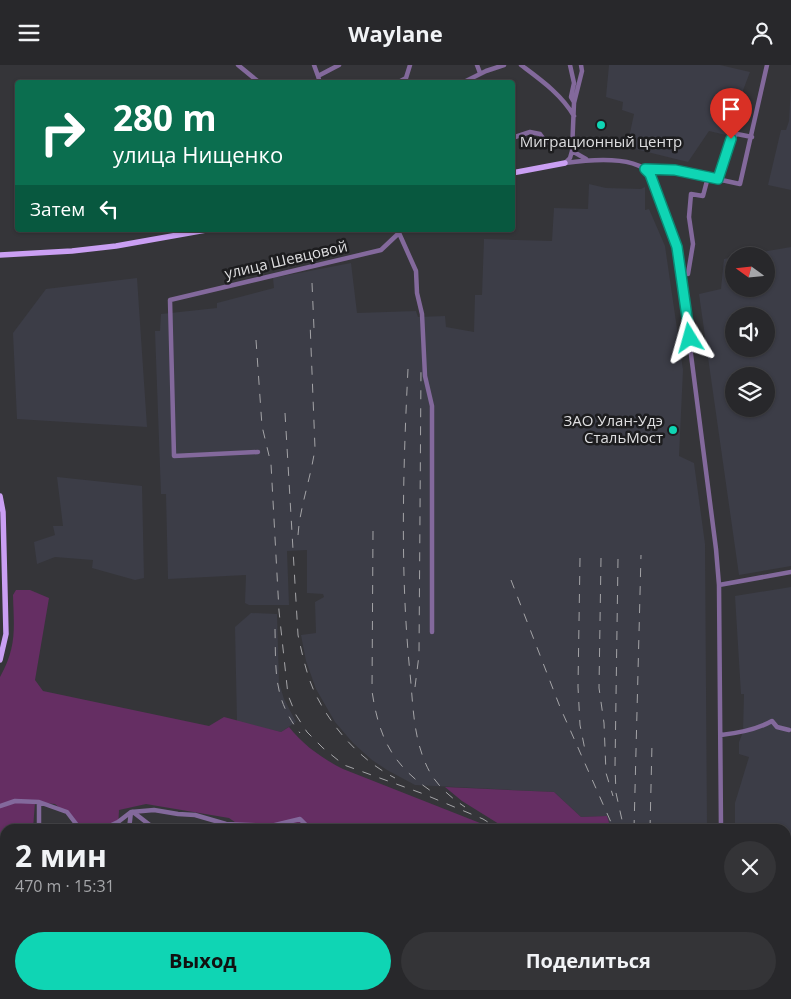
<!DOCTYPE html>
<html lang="ru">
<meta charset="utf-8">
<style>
:root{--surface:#28282b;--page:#343437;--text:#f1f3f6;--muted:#a5a6a9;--line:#444447;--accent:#0fd5b4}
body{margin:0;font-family:"Open Sans",sans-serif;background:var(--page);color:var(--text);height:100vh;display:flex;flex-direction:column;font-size:19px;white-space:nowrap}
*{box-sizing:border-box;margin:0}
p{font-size:16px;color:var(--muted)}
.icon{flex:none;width:28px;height:28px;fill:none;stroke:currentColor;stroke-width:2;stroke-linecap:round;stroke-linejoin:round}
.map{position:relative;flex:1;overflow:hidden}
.drawer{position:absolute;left:0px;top:759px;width:791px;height:176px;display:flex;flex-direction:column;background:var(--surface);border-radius:15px 15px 0 0;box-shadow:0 1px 4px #0004,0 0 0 1px var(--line)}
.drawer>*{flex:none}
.hud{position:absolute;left:15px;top:15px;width:500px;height:152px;border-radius:5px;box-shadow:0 1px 4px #0004,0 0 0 1px var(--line);background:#0b6e4f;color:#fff;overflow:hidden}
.needle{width:32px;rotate:285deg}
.buttons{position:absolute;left:725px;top:182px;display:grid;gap:10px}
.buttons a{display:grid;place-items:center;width:50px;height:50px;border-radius:50%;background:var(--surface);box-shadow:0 1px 4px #0004,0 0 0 1px var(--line);font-size:25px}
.pin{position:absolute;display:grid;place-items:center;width:42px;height:42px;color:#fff;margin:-51px -21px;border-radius:50% 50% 50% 0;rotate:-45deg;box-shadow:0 0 5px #0007}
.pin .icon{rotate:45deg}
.me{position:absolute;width:55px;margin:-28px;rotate:352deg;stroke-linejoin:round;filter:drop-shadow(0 0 4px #0008)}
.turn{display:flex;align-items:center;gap:18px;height:105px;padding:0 15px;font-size:22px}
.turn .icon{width:65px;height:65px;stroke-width:2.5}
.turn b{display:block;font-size:35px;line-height:42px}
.then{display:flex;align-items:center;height:48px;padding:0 15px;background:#0003;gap:10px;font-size:19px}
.round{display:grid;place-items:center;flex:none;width:52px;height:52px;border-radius:26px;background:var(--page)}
.overview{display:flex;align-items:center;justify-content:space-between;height:85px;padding:0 15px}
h1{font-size:30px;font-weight:700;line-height:38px}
.button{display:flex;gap:10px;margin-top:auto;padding:10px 15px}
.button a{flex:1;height:58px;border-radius:30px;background:var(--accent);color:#111;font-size:20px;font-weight:700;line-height:58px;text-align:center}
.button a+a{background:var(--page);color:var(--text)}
header{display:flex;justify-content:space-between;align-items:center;height:65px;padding:0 15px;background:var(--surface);font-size:22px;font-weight:700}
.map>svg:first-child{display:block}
</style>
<header><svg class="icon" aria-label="menu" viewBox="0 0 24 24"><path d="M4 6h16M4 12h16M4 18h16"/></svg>Waylane<svg class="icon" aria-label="person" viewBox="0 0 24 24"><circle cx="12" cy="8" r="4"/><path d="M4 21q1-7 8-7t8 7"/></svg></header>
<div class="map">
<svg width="791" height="934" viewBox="0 0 791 934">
<rect width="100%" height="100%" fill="#353539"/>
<path fill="#3c3d47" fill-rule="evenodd" d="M609,0H720L750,7L726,70L709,66L688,97L627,82L634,49L622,45L623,37L606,32Z
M791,21V125L768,120L781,65H786L789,56Z
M589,119L606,123L641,124L645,122V145L649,144L665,181L683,305L679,391L694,398L705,479L707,764H611L607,751L581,752L554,727L415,720L387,705L372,695L353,678L335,657L316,624L306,596L301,570L316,568L315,537L324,532L323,529L307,528V485L287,486L289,540H249L245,538L246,510L168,514L166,429H161L155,266H160L161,249L217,243V238L274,223L273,213L351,198L357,248L416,246L418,252L445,251L446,262L474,267L475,230H482L484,174L552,176L554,143L588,144Z
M791,182V501L739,510L699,229L721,224L724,194L734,192V224H766V191H739ZM734,251H766V284H734ZM734,311H766V344H734Z
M137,213L147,362L17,354L13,268L46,224Z
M57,412L142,421L144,513L135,515L92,503L93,495L55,492L37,499L34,477L55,470L53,461H63Z
M791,522V887L786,886V764H735V738L749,692L739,689V677L743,667L744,629H741L735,531Z
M251,548L277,549L279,618L284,634L296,657L281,667L237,657L235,562Z
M642,930H707V934H642Z"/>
<path fill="#652e63" d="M16,525H30L49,533L35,615L43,626L209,661L224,652L281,667L289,662C303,680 323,694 343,704L480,758L490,764H245L229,753L146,739L119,745L118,764H85L55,739L35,737L33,764H5V876L0,875V612C17,581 14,564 13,530Z
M445,722L554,727L581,752L607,751L611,764H507L462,736Z"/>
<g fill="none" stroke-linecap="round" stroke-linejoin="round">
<path stroke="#83699c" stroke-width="4.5" d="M238,0L260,18
M314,0L318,11
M477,0L480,8
M521,0C541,15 561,29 574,51
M570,0L574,18L571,32L574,37
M320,18L318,11L339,0
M397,18L406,13L410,0
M462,18L486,6L504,0
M512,73L530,67L540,69L546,77L573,81
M572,86L586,94
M565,98C587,95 635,90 650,109L674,173L679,196L716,484L719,520L721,764
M565,98L570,93L572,86L574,38L582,6L581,0
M645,104L675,105L740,119L767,0
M719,114L731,74L737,69L752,72
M399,168L416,206L417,228L422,249L425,311L432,341V567
M688,209L693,179L689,152L691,129L703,131L708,112
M258,387L174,391L170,235L381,185L399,168L398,165
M719,520L791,507
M721,670C739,668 756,665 772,656L777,662L789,665
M0,741L15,736L39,737L67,747L80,764
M133,747L155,764
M39,764V737
M103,764L118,757L131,747L154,745L178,749L195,750L226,759L271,761L300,754L310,764
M129,764L131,747
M0,864L5,863
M123,930L129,934
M203,930L208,934
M284,930L290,934
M28,934L29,930
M104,934L106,930
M333,934V930
M390,934V930
M498,934V930
M720,934L721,930"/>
<path stroke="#ca9ff3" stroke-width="5.5" d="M512,108L565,98
M0,190L72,186L116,181L206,165
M0,431L3,447L6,569L0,595"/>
<path stroke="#a4a4a7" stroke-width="1" stroke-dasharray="9 9" stroke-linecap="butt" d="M312,218L314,264
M256,275L262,361L271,399L279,546L288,630L296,650L307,667L323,683L344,700L421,728L483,754L499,764
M408,304C403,403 400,509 410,608C413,638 413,669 425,697C433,717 447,730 465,742
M285,348L298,570C302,588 306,608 314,626C331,662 360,695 395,713
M373,466L372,626C379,674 393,701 434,728
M298,470C300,441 311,413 315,383L310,257
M580,493L578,622L580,660L585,685
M601,493L599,623L604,658L606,708L613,731
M618,494L615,702L616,728L624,764
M511,515L560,642L614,764
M275,564C276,607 273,633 300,668
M415,622L419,590L421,305
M634,764L641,490
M650,764L652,679
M603,930L605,934
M624,930L625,934
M645,930L646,934
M666,930V934
M680,930V934"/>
</g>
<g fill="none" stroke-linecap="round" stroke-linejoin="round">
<g stroke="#0a8a75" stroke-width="12">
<path id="route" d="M690,273L677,182L650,109L645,104L675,105L718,114L731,74"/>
</g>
<use href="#route" stroke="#0fd5b4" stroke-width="9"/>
</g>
<g fill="#0fd5b4" stroke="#1d1d1f" stroke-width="2">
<circle cx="601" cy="60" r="5"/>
<circle cx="673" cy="365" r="5"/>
</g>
<g text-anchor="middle" stroke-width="5" stroke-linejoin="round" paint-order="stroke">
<g font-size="15" fill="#dfdfe1" stroke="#1d1d1f">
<text x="601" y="82">Миграционный центр</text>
<text x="663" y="361" text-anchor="end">ЗАО Улан-Удэ<tspan x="663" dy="17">СтальМост</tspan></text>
</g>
<g font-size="15" fill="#dfdfe1" stroke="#1d1d1f">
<text transform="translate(286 195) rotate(-13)" y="5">улица Шевцовой</text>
</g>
</g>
</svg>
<div class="buttons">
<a><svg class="needle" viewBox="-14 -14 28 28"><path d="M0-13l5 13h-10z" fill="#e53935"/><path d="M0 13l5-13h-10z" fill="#a5a6a9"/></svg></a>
<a><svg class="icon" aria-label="sound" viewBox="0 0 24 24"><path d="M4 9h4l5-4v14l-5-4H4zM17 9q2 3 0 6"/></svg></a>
<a><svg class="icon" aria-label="layers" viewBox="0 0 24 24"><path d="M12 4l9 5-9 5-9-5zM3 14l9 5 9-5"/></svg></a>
</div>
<div class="pin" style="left:731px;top:74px;background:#d93025"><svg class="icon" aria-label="arrive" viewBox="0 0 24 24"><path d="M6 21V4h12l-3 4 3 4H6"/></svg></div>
<svg class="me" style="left:690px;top:273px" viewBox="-20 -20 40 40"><path d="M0-17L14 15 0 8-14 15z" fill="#0fd5b4" stroke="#fff" stroke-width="4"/></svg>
<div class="hud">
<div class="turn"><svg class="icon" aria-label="right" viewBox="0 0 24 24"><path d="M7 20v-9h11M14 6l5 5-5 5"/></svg><div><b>280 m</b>улица Нищенко</div></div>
<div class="then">Затем<svg class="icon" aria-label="left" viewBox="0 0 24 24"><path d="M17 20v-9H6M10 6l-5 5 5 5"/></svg></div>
</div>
<section class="drawer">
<div class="overview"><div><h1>2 мин</h1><p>470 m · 15:31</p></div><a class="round"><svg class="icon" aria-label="close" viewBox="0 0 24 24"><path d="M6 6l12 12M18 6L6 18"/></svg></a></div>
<div class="button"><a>Выход</a><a>Поделиться</a></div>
</section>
</div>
